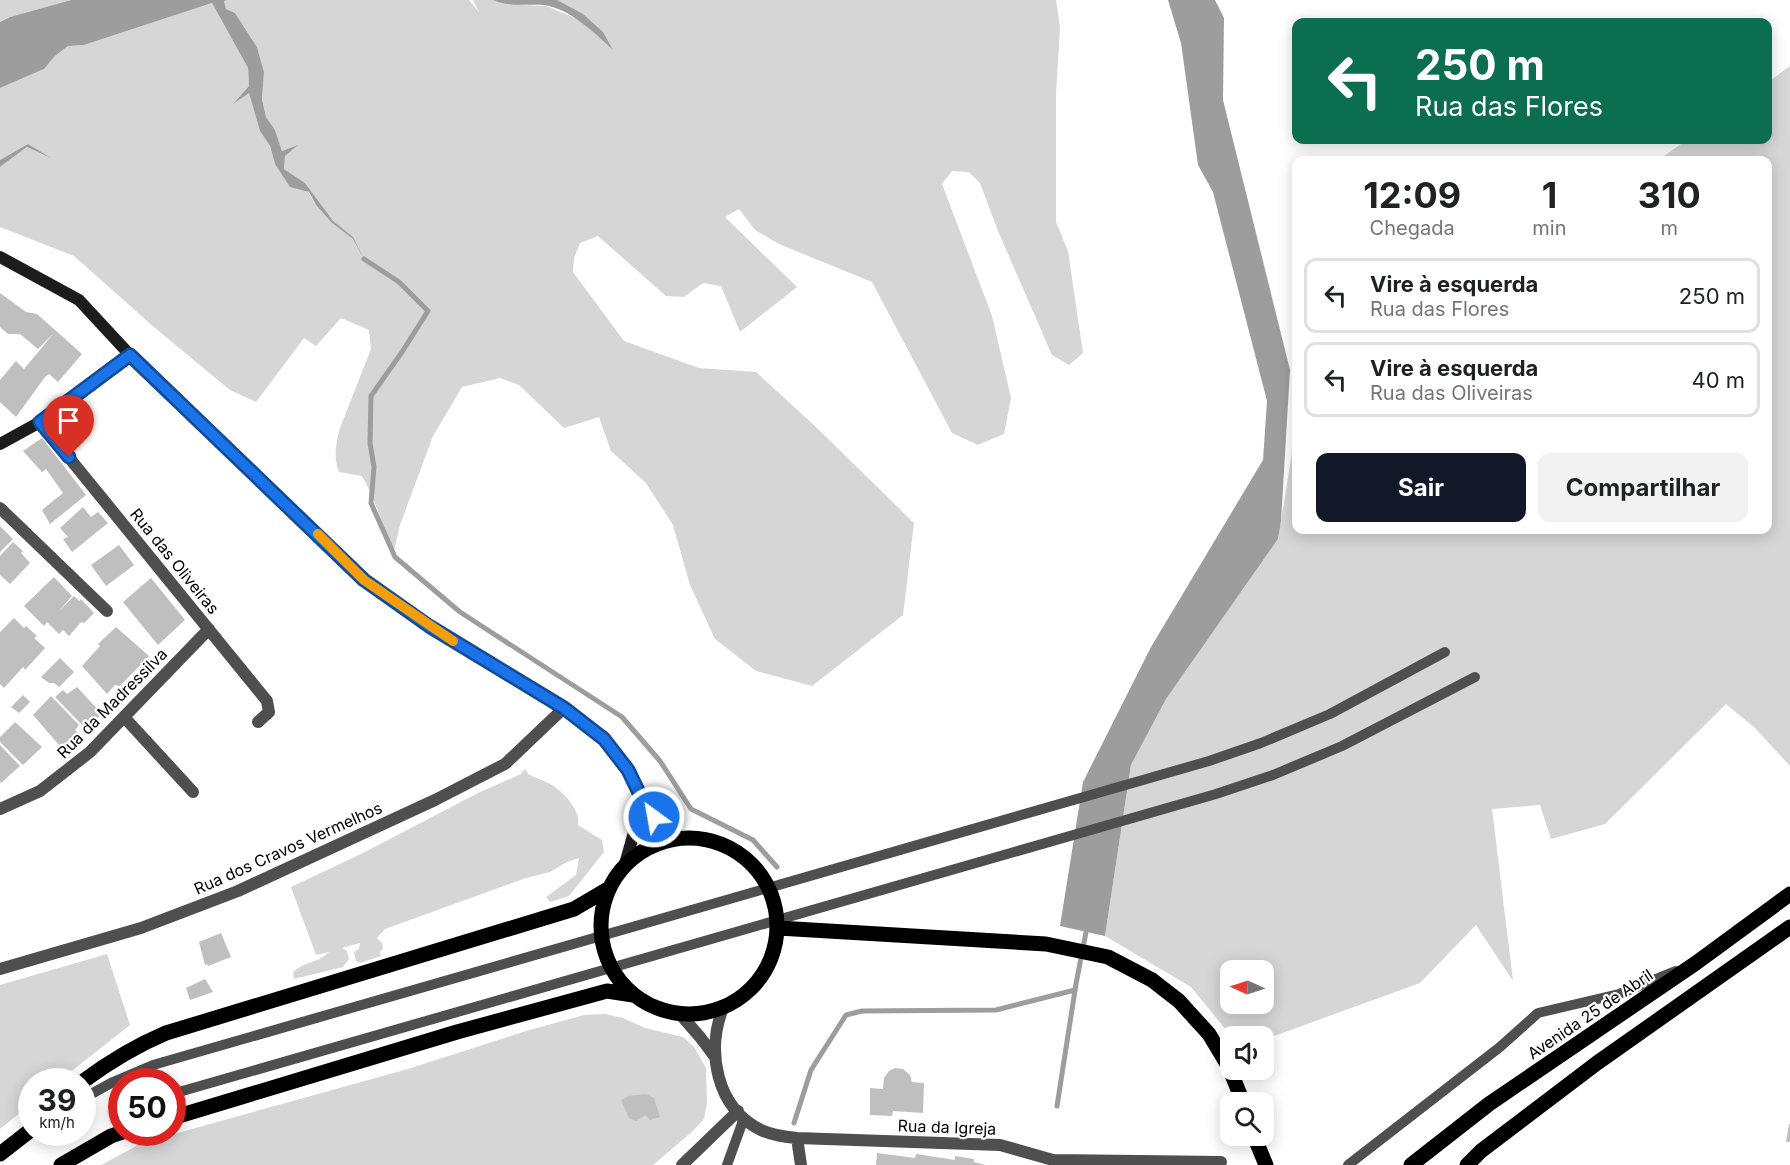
<!DOCTYPE html>
<html lang="pt">
<meta charset="utf-8">
<style>
:root{--surface:#fff;--page:#f2f2f2;--text:#202124;--muted:#757577;--line:#e0e0e0;--accent:#111827}
body{margin:0;font-family:Inter,sans-serif;background:var(--page);color:var(--text);height:100vh;display:flex;flex-direction:column;font-size:22px;white-space:nowrap}
*{box-sizing:border-box;margin:0}
p{font-size:20px;color:var(--muted)}
.icon{flex:none;width:33px;height:33px;fill:none;stroke:currentColor;stroke-width:2;stroke-linecap:round;stroke-linejoin:round}
.map{position:relative;flex:1;overflow:hidden}
.details{position:absolute;left:1292px;top:156px;width:480px;height:378px;display:flex;flex-direction:column;background:var(--surface);border-radius:12px;box-shadow:0 3px 15px #0003}
.details>*{flex:none}
.top-card{position:absolute;left:1292px;top:18px;width:480px;height:126px;border-radius:12px;box-shadow:0 3px 15px #0003;background:#0b6e4f;color:#fff;overflow:hidden}
.needle{width:39px;rotate:273deg}
.fabs{position:absolute;left:1220px;top:960px;display:grid;gap:12px}
.fabs a{display:grid;place-items:center;width:54px;height:54px;border-radius:12px;background:var(--surface);box-shadow:0 3px 15px #0003;font-size:30px}
.speed{position:absolute;left:18px;top:1068px;display:flex;gap:12px;font-size:30px;font-weight:700;text-align:center}
.speed>*{display:grid;place-content:center;width:78px;height:78px;border-radius:50%;background:var(--surface);box-shadow:0 3px 15px #0003;line-height:1}
.speed small{font-size:15px;font-weight:400}
.speed .limit{border:9px solid #d22;background:#fff;color:#111}
.pin{position:absolute;display:grid;place-items:center;width:51px;height:51px;color:#fff;margin:-62px -26px;border-radius:50% 50% 50% 0;rotate:-45deg;box-shadow:0 0 6px #0007}
.pin .icon{rotate:45deg}
.me{position:absolute;width:66px;margin:-33px;rotate:328deg;stroke-linejoin:round;filter:drop-shadow(0 0 4px #0008)}
.turn{display:flex;align-items:center;gap:21px;height:126px;padding:0 24px;font-size:27px}
.turn .icon{width:78px;height:78px;stroke-width:2.5}
.turn b{display:block;font-size:42px;line-height:51px}
.eta{display:flex;justify-content:space-evenly;align-items:center;height:102px;text-align:center}
.eta b{font-size:36px;font-weight:700;line-height:42px}
.action{display:flex;gap:12px;margin-top:auto;padding:12px 24px}
.action a{flex:1;height:69px;border-radius:12px;background:var(--accent);color:#fff;font-size:24px;font-weight:700;line-height:69px;text-align:center}
.action a+a{background:var(--page);color:var(--text)}
ul{padding:0;list-style:none}
li{display:flex;align-items:center;gap:18px;height:75px;margin:0 12px 9px;padding:0 12px;border:3px solid var(--line);border-radius:12px}
li div{flex:1}
li b{display:block;font-size:22px}
li em{font-style:normal}
.map>svg:first-child{display:block}
</style>
<div class="map">
<svg width="1790" height="1165" viewBox="0 0 1790 1165">
<rect width="100%" height="100%" fill="#fff"/>
<path fill="#d6d6d6" fill-rule="evenodd" d="M0,0H71L10,17L0,22Z
M228,0H469L479,12L473,0H493L523,5L546,6L580,20L611,48C600,20 580,16 557,0H1056L1060,28L1056,94V222L1068,251L1083,353L1069,365L1052,355L998,231L980,183L969,172L952,171L942,184L992,316L1011,398L1004,434L978,445L952,433L872,282L779,244L755,230L739,209L725,217L797,287L740,332L721,286L703,283L684,297L666,296L598,236L580,243L574,258L573,272L624,341L699,368L756,372L816,427L914,523L903,615L812,686L756,671L715,639L690,585L673,525L646,483L611,451L599,417L564,428L519,385L500,378L462,387L433,436L400,525L394,551C382,526 376,500 362,476L339,472C333,458 336,443 340,428L371,349L369,330L341,318L316,346L304,338L256,402L230,390L155,328L74,256L0,227V167L27,147L45,155L28,144L0,160V88L44,69L55,56L68,46L84,45L212,3L248,68L249,86L236,101L249,92L260,131L270,146L275,164L308,192L316,205L332,223L353,239V237L333,222L305,183L284,169L285,156L296,146L282,151L275,130L266,117L262,99L264,72L257,47L235,13L226,9L224,1Z
M1790,66V766L1755,728L1726,704L1605,824L1551,839L1540,805L1492,809L1513,981L1476,925L1420,983L1263,1040V1036H1231L1191,987L1105,936L1131,765L1166,699L1278,539L1296,428V530H1767V160H1658L1687,140H1767V83ZM1230,970H1263V1004H1230Z
M525,769L528,774C535,778 543,780 550,784C563,791 581,810 578,825L602,840L604,852L569,896L550,902L546,897L576,875L579,858L567,862L550,872L526,878L385,929L377,938L382,943L383,948L380,952L381,956L360,963L356,961L354,952L359,949L360,943L342,948L347,951L349,959L343,967L294,979L293,972C305,961 319,963 329,952L316,955L291,887L361,854L478,793L521,774Z
M107,954L130,1025L59,1081L32,1082L31,1104L0,1129V985Z
M605,1014L623,1018L645,1028L683,1037L694,1047L706,1068L707,1103L704,1119L693,1131L653,1165H101L142,1143L408,1069L526,1031L584,1015Z"/>
<path fill="#9d9d9d" d="M71,0H228L224,1L226,9L235,13L257,47L264,72L262,99L266,117L275,130L282,151L298,145L285,156L284,169L305,183L333,221L353,237L364,259L353,239L332,223L316,205L309,192L290,187L275,164L270,146L260,131L249,93L233,104L249,86L248,68L212,3L84,45L68,46L55,56L44,69L0,88V22L10,17Z
M493,0H557L583,14L603,32L613,50C594,33 571,9 544,5C528,4 508,7 493,0Z
M1168,0H1215L1224,18L1223,100L1290,370L1281,521L1278,539L1166,699L1131,765L1105,936L1060,926L1083,782L1151,647L1263,460L1267,401L1213,192L1198,165L1181,43Z
M28,144L51,158L27,147L0,167V160Z"/>
<g fill="none" stroke-linecap="round" stroke-linejoin="round">
<path stroke="#9d9d9d" stroke-width="5" d="M364,259L399,282L428,311L402,352L371,396L370,443L374,467L371,503L395,557L460,612L622,717L660,761L691,809L753,840L777,867
M1057,1106L1076,984L1087,927
M794,1123L811,1070L846,1015L862,1011L996,1010L1075,990"/>
</g>
<path fill="#bfbfbf" d="M0,293L26,312L37,314L82,354L58,382L49,374L45,377L16,417L0,402V380L16,361L24,369L54,333L38,349L20,334H8L0,327Z
M42,438L86,495L50,524L42,510L63,493L46,469L42,472L23,451Z
M83,507L91,517L98,512L108,523L72,552L63,539L68,537L60,528Z
M0,526L13,539L0,552Z
M13,542L23,551L21,553L30,563L10,584L0,575V556Z
M119,545L134,565L106,586L91,565Z
M54,577L72,596L59,611L74,596L79,601L81,599L94,613L84,623L81,622L69,636L63,630L59,634L47,622L44,626L24,606Z
M151,578L185,620L158,645L123,602Z
M14,618L24,628L26,626L37,636L34,638L45,648L25,670L23,667L4,688L0,684V632Z
M116,627L149,656L120,686L115,685L107,694L82,666L100,646L98,644Z
M60,658L74,672L59,687L54,683H49L41,677Z
M77,687L102,714L86,729L55,697L63,690L67,694Z
M23,695L30,702L19,713L11,707Z
M51,696L79,725L75,730L83,737L65,752L33,715Z
M15,722L42,747L23,765L0,742V737Z
M0,745L20,766L1,783L0,781Z
M221,933L231,957L208,966L207,964L205,965L199,942Z
M205,979L213,992L190,1000L186,988Z
M895,1068L903,1069L910,1075L912,1082L924,1083L923,1113L893,1111L892,1116L870,1115V1088L883,1089L884,1078L889,1071Z
M646,1094L654,1098L660,1117L650,1120L645,1115L636,1121L629,1118L621,1100L629,1096Z
M1789,1124H1790V1142H1786Z
M877,1153L915,1158L916,1154L955,1160V1156L974,1159V1162L985,1165H876Z"/>
<g fill="none" stroke-linecap="round" stroke-linejoin="round">
<path stroke="#4f4f4f" stroke-width="10" d="M172,1094L1216,794L1273,775L1342,746L1475,677
M82,1099L113,1082L153,1065L1209,761L1261,743L1330,714L1445,652
M727,1165L744,1118
M1348,1165L1500,1047L1538,1013L1619,994L1676,971"/>
<path stroke="#4f4f4f" stroke-width="12" d="M40,422L267,701L269,712L258,722
M0,508L107,611
M124,717L193,792
M0,809L40,791L90,752L209,629
M0,969L141,928L238,891L435,800L505,764L564,708
M723,1008C706,1051 716,1108 761,1130C772,1135 785,1137 797,1138L1000,1145L1053,1160L1221,1162
M680,1014L700,1037L715,1057
M797,1138L801,1165
M682,1165L738,1111"/>
<path stroke="#1c1c1c" stroke-width="12" d="M0,257L79,300L130,355L365,580L429,626L564,708L604,739L628,770L643,801L654,817L680,837
M0,444L40,422L130,355
M625,864L643,801"/>
<path stroke="#000" stroke-width="15" d="M601 926a88 88 0 1 1 176 0a88 88 0 1 1-176 0Z
M778,928L1046,944L1108,957L1152,980L1179,1001L1209,1034L1230,1069
M1230,1070L1243,1102
M82,1082C109,1062 135,1046 166,1033L574,909L608,889
M172,1118L457,1032L607,991L633,995
M1254,1136L1266,1165
M0,1154L32,1129
M61,1165L111,1136L123,1132
M1411,1165L1489,1104L1696,963L1790,894
M1467,1165L1481,1151L1597,1063L1790,927"/>
</g>
<g fill="none" stroke-linecap="round" stroke-linejoin="round">
<g stroke="#114b97" stroke-width="15">
<path id="route" d="M69,457L40,422L130,355L364,580L429,626L564,708L604,739L628,770L643,801L654,817"/>
</g>
<use href="#route" stroke="#1a73e8" stroke-width="10"/>
<path stroke="#f59e0b" stroke-width="10" d="M318,534L364,580L453,641"/>
</g>
<g text-anchor="middle" stroke-width="4.5" stroke-linejoin="round" paint-order="stroke">
<g font-size="16" fill="#000" stroke="#fff">
<text transform="translate(175 561) rotate(51)" y="6">Rua das Oliveiras</text>
<text transform="translate(112 703) rotate(-45)" y="6">Rua da Madressilva</text>
<text transform="translate(288 848) rotate(-24)" y="6">Rua dos Cravos Vermelhos</text>
<text transform="translate(1590 1014) rotate(-34)" y="6">Avenida 25 de Abril</text>
<text transform="translate(947 1127) rotate(2)" y="6">Rua da Igreja</text>
</g>
</g>
</svg>
<div class="fabs">
<a><svg class="needle" viewBox="-14 -14 28 28"><path d="M0-13l5 13h-10z" fill="#e53935"/><path d="M0 13l5-13h-10z" fill="#757577"/></svg></a>
<a><svg class="icon" aria-label="sound" viewBox="0 0 24 24"><path d="M4 9h4l5-4v14l-5-4H4zM17 9q2 3 0 6"/></svg></a>
<a><svg class="icon" aria-label="search" viewBox="0 0 24 24"><circle cx="10" cy="10" r="6"/><path d="M15 15l6 6"/></svg></a>
</div>
<div class="speed"><div>39<small>km/h</small></div><div class="limit">50</div></div>
<div class="pin" style="left:69px;top:457px;background:#d93025"><svg class="icon" aria-label="arrive" viewBox="0 0 24 24"><path d="M6 21V4h12l-3 4 3 4H6"/></svg></div>
<svg class="me" style="left:654px;top:817px" viewBox="-20 -20 40 40"><circle r="17" fill="#1a73e8" stroke="#fff" stroke-width="3"/><path d="M0-11L8 9 0 5-8 9z" fill="#fff"/></svg>
<div class="top-card">
<div class="turn"><svg class="icon" aria-label="left" viewBox="0 0 24 24"><path d="M17 20v-9H6M10 6l-5 5 5 5"/></svg><div><b>250 m</b>Rua das Flores</div></div>
</div>
<section class="details">
<div class="eta">
<div><b>12:09</b><p>Chegada</p></div>
<div><b>1</b><p>min</p></div>
<div><b>310</b><p>m</p></div>
</div>
<ul>
<li><svg class="icon" aria-label="left" viewBox="0 0 24 24"><path d="M17 20v-9H6M10 6l-5 5 5 5"/></svg><div><b>Vire à esquerda</b><p>Rua das Flores</p></div><em>250 m</em></li>
<li><svg class="icon" aria-label="left" viewBox="0 0 24 24"><path d="M17 20v-9H6M10 6l-5 5 5 5"/></svg><div><b>Vire à esquerda</b><p>Rua das Oliveiras</p></div><em>40 m</em></li>
</ul>
<div class="action"><a>Sair</a><a>Compartilhar</a></div>
</section>
</div>
